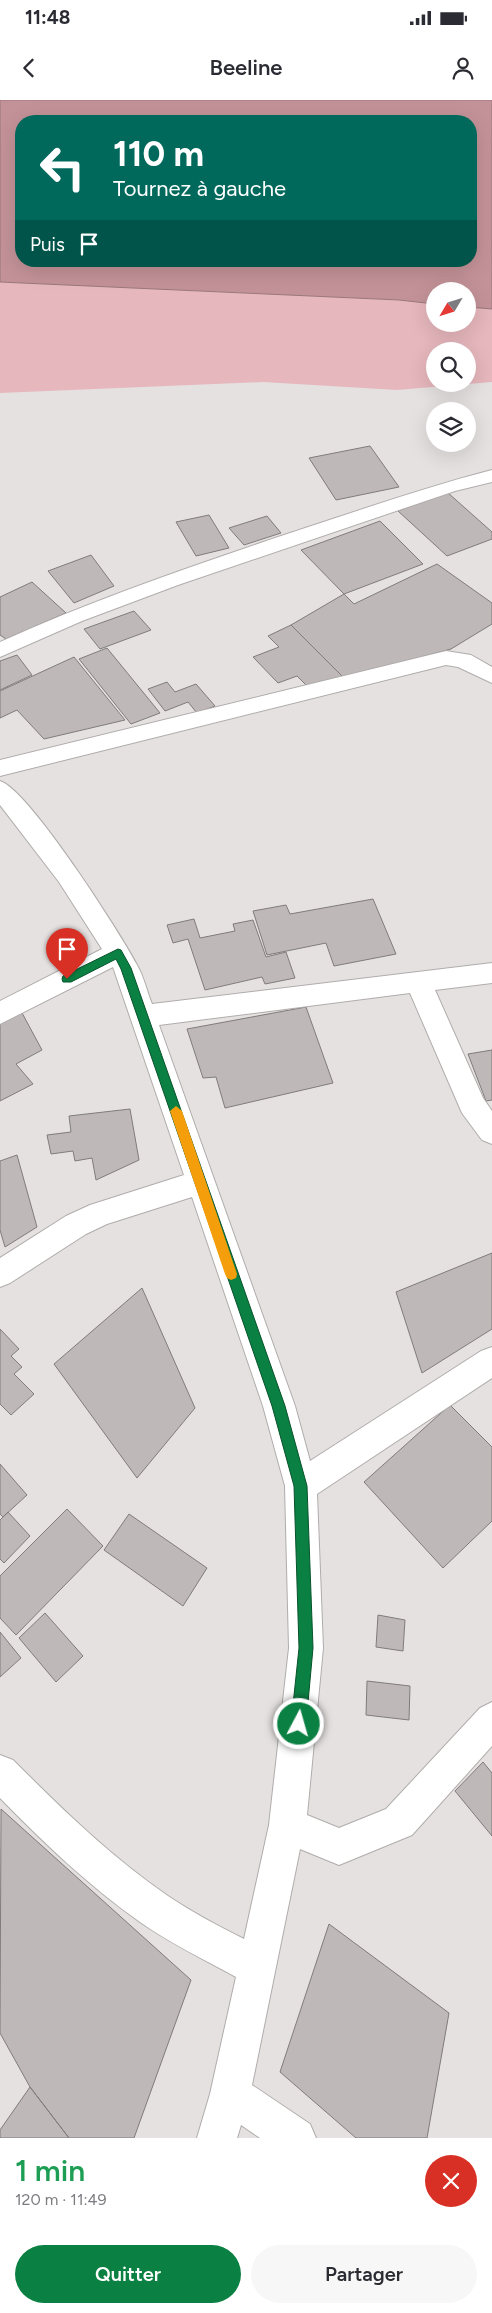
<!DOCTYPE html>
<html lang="fr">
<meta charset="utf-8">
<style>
:root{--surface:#fff;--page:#f7f7f7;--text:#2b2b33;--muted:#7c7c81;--accent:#0b8043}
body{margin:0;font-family:Figtree,sans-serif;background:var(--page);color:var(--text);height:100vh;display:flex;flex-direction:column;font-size:19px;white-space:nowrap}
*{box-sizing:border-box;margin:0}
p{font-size:16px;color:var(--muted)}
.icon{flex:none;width:28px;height:28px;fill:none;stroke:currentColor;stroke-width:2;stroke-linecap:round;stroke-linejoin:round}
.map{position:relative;height:2038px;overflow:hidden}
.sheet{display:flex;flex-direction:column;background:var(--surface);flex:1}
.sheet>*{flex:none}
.banner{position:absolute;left:15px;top:15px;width:462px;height:152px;border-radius:20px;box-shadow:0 5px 20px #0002;background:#00695c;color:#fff;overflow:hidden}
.needle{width:32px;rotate:232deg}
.controls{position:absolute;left:426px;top:182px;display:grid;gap:10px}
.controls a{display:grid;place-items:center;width:50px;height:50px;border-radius:50%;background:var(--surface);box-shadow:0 5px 20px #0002;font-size:25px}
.pin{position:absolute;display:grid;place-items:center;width:42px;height:42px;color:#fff;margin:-51px -21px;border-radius:50% 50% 50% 0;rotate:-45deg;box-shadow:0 0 5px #0007}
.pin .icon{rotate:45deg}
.me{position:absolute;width:55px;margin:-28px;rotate:6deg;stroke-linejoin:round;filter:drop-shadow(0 0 4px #0008)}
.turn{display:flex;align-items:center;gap:18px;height:105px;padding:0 15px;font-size:22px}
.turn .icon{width:65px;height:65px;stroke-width:2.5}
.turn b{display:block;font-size:35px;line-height:42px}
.then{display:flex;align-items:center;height:48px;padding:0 15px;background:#0003;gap:10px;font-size:19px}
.round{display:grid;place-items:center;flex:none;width:52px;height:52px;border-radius:26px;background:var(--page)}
.headline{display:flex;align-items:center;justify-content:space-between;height:85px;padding:0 15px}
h1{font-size:30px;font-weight:600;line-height:38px;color:#1e9e55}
.primary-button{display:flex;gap:10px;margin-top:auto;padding:10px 15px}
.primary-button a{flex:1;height:58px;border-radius:30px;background:var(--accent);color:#fff;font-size:20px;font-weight:600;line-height:58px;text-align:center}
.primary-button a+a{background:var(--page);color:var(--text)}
.status{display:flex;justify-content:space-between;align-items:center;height:35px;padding:0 25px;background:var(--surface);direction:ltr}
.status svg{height:14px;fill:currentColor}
header{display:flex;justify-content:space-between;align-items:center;height:65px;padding:0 15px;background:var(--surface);font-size:22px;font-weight:600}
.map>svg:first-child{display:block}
</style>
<div class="status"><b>11:48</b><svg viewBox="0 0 49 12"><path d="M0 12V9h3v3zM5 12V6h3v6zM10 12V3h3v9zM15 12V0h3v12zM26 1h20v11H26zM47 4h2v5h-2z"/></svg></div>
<header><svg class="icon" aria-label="back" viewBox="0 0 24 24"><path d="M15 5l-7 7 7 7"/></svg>Beeline<svg class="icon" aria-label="person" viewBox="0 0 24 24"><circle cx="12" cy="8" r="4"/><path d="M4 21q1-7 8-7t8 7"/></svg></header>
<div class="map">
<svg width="492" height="2038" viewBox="0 0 492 2038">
<rect width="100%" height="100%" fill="#e6e1e1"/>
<path fill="#e6b7bd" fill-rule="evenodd" d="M0,182L399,200L435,204V224H468V207L492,209V282L397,290L263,282L0,293ZM435,251H468V284H435Z"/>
<path fill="#c39298" stroke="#9a777c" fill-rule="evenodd" d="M0,0H492V209L468,207V191H435V204L399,200L0,182ZM21,21H471V161H21Z"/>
<path fill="#beb8b9" stroke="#807b7c" d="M370,346L399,387L336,400L309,358Z
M447,392L492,432V439L447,456L398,411Z
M209,415L229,448L196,456L176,422Z
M267,416L281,433L244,445L229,428Z
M380,421L423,464L344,494L301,450Z
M91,455L114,486L74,503L48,471Z
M437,464L492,503V524L451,549L344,578L291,525L344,494L354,504Z
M32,482L66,513L6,539L0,535V497Z
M134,511L151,530L100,549L84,529Z
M291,525L344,578L307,586L297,576L278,583L253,557L279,547L268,536Z
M107,548L160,613L131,624L79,559Z
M17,555L32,575L0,590V561Z
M74,557L125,620L44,639L17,610L0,618V591Z
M167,582L175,592L196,584L215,606L197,613L188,602L165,611L148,589Z
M373,799L396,854L334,866L326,843L267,855L253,811L286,805L290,814Z
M194,819L200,838L235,831L233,824L253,820L266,857L286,852L295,878L265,884L262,877L205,890L188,839L173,843L167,825Z
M306,907L333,983L225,1008L216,977L203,978L187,929Z
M21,911L42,950L16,964L33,984L0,1001V921Z
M492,950V1000L486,1001L468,954Z
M130,1009L139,1060L96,1080L92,1058L75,1061L73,1051L51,1054L47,1035L71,1032L69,1016Z
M17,1055L37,1127L5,1147L0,1130V1061Z
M492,1153V1229L422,1273L396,1192Z
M142,1188L195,1308L137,1378L54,1264Z
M0,1229L19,1249L11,1256L22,1267L14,1274L34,1294L11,1315L0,1304Z
M450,1305L492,1347V1421L443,1468L364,1382Z
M0,1364L27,1395L3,1417L0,1414Z
M67,1409L103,1446L16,1535L0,1518V1476Z
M8,1412L30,1436L4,1463L0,1459V1420Z
M129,1414L207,1468L183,1506L104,1450Z
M45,1513L83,1556L56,1582L19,1538Z
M378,1515L405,1520L403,1551L376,1547Z
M0,1532L21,1558L0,1577Z
M367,1581L410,1586L409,1620L366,1615Z
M483,1662L492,1673V1736L455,1691Z
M1,1709L191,1880L134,2038H69L30,1987L0,1933Z
M329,1824L449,1913L427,2038H356L280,1972Z
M30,1987L69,2038H0V2030Z"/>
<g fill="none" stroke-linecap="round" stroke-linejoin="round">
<g stroke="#b1acac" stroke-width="2">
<path id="minor" d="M492,370V382L455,391L178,485L82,521L0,557V542C93,500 189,467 287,434C355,412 422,388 492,370Z
M446,551L471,555L492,567V583L458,567L446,565L0,676V660Z
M0,681C28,689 121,834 137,865C144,877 147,892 152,904L492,863V883L435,890L483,998L492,1011V1044L482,1040L462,1013L410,893L159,925L295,1306L310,1361L481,1251L492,1247V1278L317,1394L323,1548L307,1715L339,1728L386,1709L480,1608L492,1602V1646L412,1735L339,1765L300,1749L252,1985L310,2024L316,2038H260L241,2025L237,2038H197L210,1994L236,1877C203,1859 170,1843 140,1822C89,1786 44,1743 0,1698V1655L13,1660C61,1708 111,1757 168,1796C192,1812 218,1826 244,1839L269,1725L289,1548L285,1386L263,1306L192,1097L107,1124L86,1134L10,1183L0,1187V1158L66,1116L90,1105L184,1075L113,867L0,924V901L102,849L59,782L0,705Z"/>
</g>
<use href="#minor" fill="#fff" fill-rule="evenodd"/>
</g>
<path fill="#0b8043" stroke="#07532c" d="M118,849L121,850L131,868L285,1306L307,1386L313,1548L306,1624L304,1630L299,1632L294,1630L291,1624L299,1548L294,1386L272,1306L121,869L116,859L71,882H63L62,879L63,876Z"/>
<path fill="#f59e0b" d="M176,1006L182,1011L237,1174L236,1178L231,1180L227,1178L225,1174L170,1011Z"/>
</svg>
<div class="controls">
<a><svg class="needle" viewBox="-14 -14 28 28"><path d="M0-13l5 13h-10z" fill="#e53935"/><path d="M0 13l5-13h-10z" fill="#7c7c81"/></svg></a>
<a><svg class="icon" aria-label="search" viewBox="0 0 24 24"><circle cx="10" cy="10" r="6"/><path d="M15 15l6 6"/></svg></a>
<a><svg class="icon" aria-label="layers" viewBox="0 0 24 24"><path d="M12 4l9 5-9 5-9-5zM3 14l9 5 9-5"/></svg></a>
</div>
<div class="pin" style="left:67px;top:879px;background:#d93025"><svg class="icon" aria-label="arrive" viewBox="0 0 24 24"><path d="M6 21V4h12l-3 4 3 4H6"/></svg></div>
<svg class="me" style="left:299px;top:1624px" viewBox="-20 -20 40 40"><circle r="17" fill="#0b8043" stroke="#fff" stroke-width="3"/><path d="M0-11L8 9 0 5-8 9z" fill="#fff"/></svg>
<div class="banner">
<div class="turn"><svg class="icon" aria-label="left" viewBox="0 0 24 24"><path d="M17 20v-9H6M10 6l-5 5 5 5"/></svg><div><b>110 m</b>Tournez à gauche</div></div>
<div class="then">Puis<svg class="icon" aria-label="arrive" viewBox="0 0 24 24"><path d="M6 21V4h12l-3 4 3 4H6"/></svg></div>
</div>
</div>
<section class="sheet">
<div class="headline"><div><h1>1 min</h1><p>120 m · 11:49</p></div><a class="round" style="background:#d93025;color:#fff"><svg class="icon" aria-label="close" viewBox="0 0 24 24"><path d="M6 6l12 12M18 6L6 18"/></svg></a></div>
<div class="primary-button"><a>Quitter</a><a>Partager</a></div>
</section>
